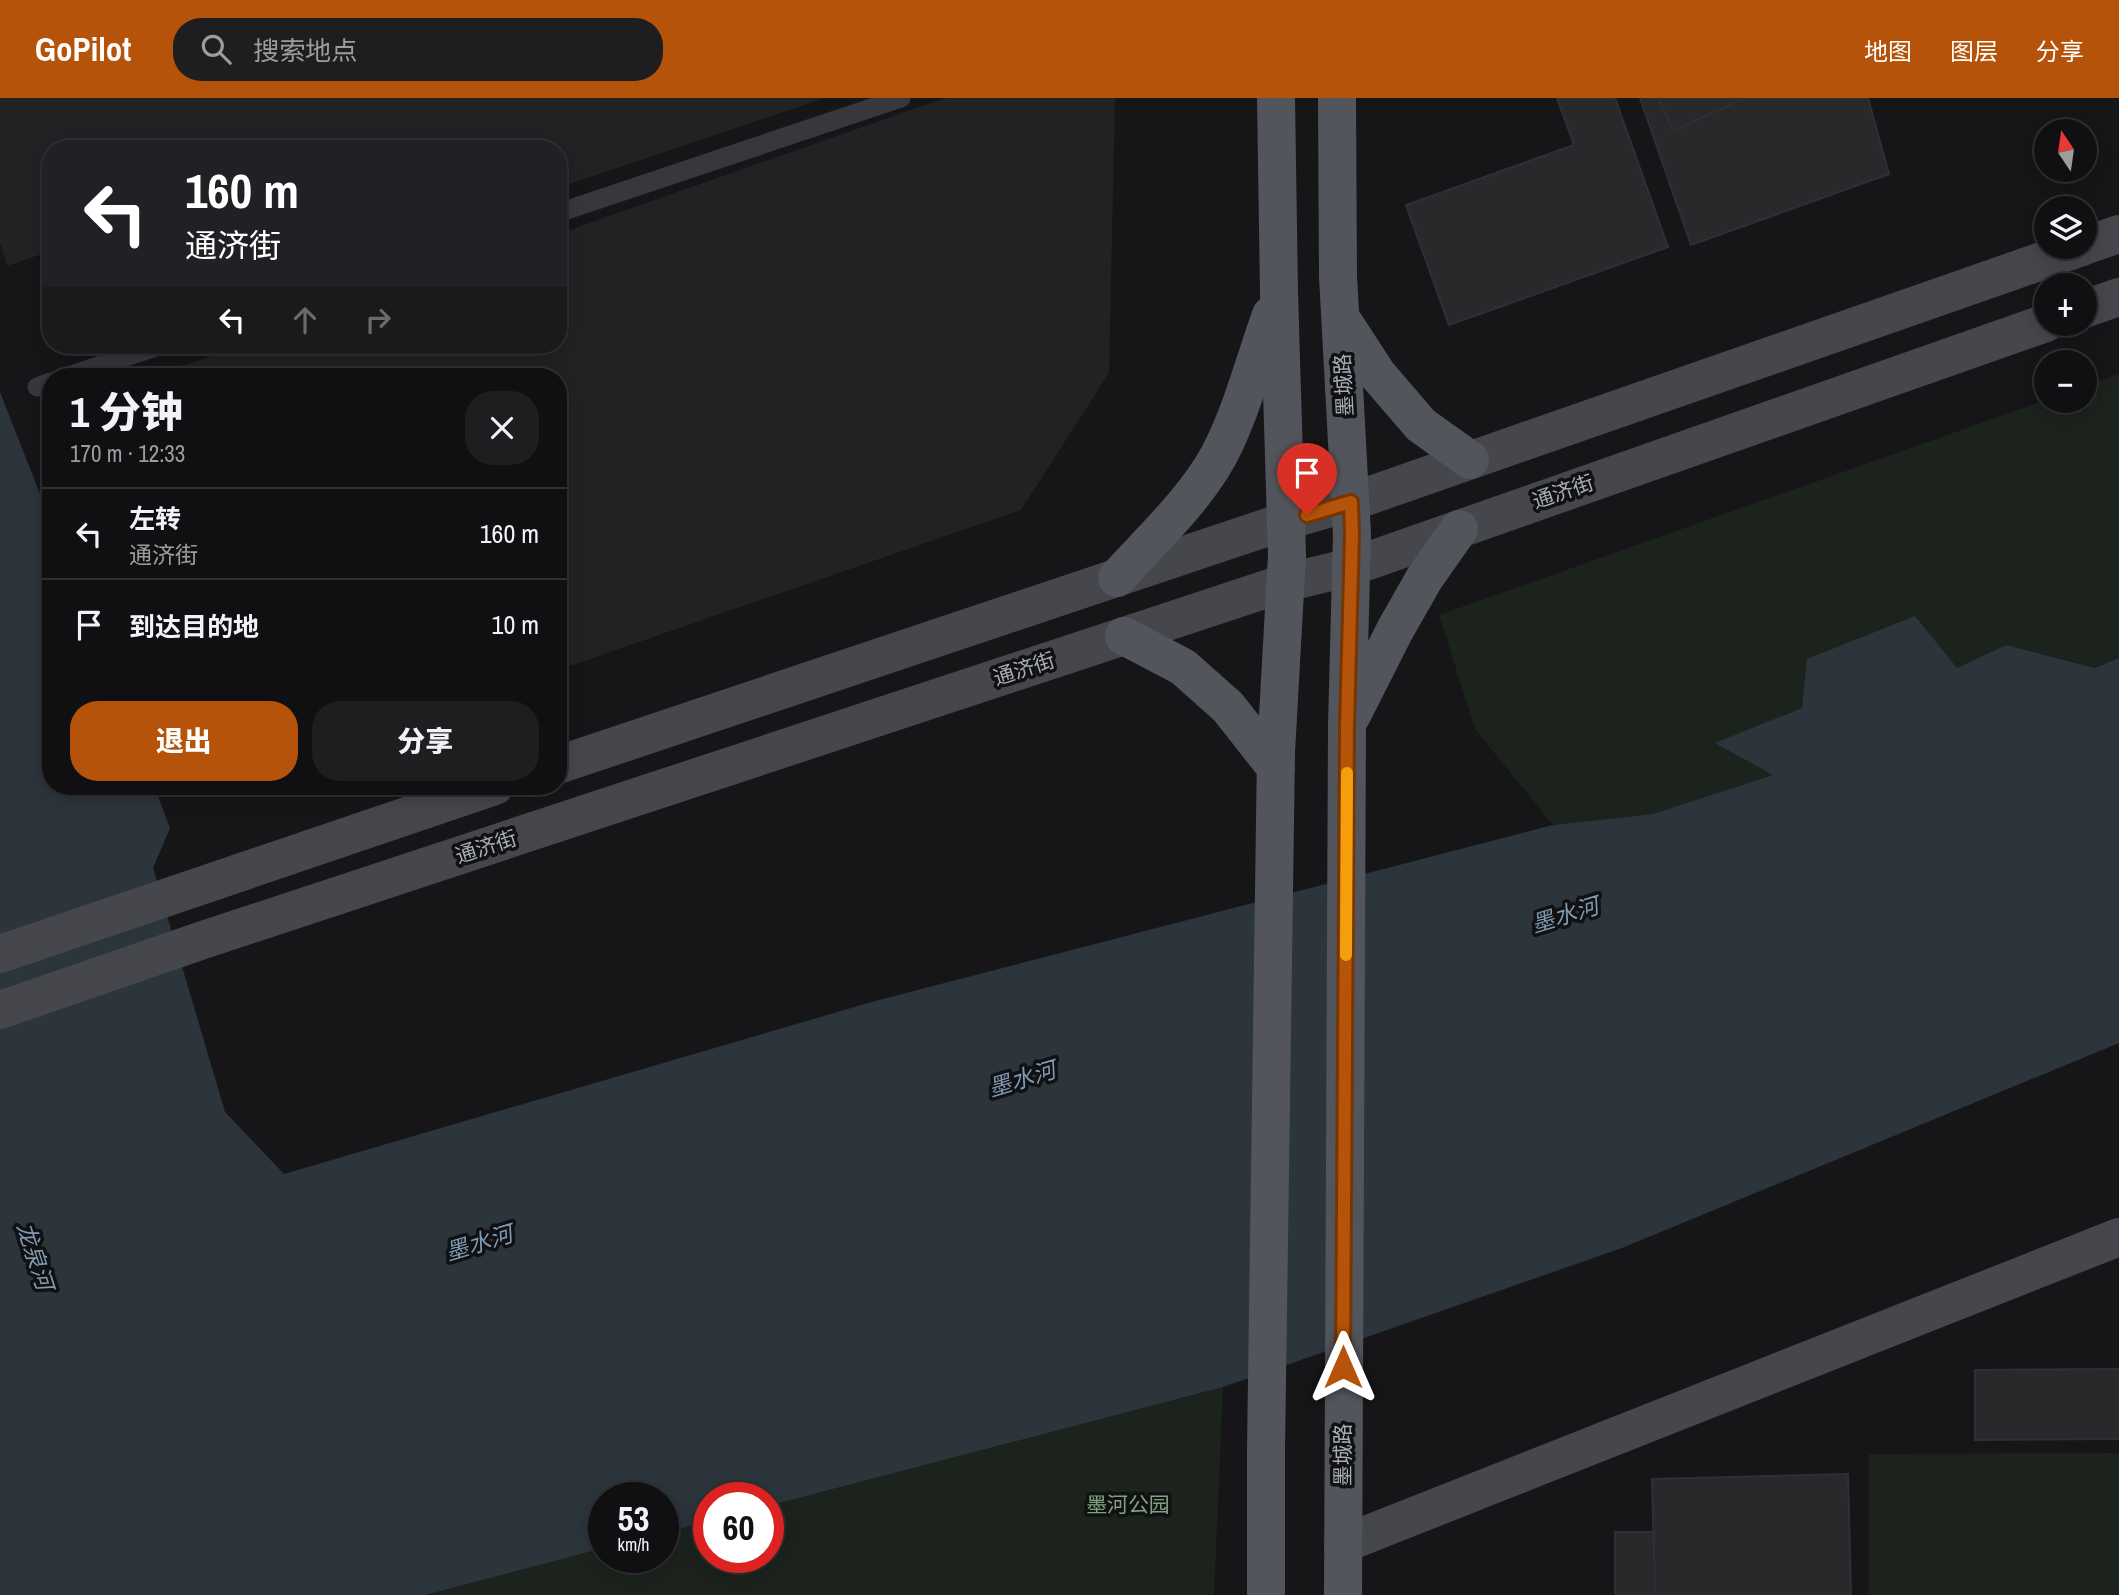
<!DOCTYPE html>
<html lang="zh">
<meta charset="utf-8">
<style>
:root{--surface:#101012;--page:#1e1e20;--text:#f1f3f6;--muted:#9c9d9f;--line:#303032;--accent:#b45309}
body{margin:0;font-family:"Archivo Narrow","Noto Sans SC",sans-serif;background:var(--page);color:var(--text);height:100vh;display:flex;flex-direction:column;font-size:26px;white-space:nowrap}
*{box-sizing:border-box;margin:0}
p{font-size:23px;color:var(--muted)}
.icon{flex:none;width:38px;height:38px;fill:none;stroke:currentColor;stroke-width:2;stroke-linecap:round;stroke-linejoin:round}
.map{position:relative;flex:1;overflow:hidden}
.side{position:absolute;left:42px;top:270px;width:525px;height:427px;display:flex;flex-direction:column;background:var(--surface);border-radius:28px;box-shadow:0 4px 18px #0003,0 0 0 2px var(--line)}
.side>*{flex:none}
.banner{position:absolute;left:42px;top:42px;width:525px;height:214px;border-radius:28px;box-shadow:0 4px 18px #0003,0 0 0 2px var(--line);background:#202124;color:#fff;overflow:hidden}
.needle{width:46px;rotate:347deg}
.fabs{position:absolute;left:2034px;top:21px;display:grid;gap:14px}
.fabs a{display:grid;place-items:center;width:63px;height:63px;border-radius:50%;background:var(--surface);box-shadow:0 4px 18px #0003,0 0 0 2px var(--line);font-size:35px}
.speed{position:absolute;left:588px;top:1384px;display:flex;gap:14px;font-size:35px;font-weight:700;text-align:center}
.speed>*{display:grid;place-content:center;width:91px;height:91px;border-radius:50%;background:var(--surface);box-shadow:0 4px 18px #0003,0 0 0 2px var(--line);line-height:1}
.speed small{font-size:18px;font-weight:400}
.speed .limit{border:10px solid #d22;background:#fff;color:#111}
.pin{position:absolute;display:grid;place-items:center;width:60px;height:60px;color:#fff;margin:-72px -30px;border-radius:50% 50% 50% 0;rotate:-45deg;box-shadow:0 0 7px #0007}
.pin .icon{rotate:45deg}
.me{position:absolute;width:77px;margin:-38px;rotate:0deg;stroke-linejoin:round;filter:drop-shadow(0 0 5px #0008)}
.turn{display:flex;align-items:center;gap:24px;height:147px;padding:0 28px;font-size:32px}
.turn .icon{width:91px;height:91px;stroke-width:2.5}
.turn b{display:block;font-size:49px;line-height:60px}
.lanes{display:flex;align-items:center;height:66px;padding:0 28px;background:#0003;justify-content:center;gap:35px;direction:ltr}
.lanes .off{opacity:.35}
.round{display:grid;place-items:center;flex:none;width:74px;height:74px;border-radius:28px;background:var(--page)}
.overview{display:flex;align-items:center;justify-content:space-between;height:119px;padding:0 28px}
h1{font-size:42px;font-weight:800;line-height:52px}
.button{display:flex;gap:14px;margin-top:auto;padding:14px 28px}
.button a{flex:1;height:80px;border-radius:28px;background:var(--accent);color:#fff;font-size:28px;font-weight:800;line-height:80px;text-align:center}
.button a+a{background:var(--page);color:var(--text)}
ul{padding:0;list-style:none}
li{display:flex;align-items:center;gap:21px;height:91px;padding:0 28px;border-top:2px solid var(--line)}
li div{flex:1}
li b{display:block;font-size:26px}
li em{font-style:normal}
header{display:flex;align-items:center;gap:42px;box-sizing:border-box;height:98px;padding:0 35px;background:var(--accent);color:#fff}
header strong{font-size:33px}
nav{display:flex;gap:38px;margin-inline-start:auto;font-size:24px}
.search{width:490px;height:63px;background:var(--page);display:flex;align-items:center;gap:18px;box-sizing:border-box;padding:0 24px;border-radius:28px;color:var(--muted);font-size:26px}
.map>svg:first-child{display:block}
</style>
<header>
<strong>GoPilot</strong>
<div class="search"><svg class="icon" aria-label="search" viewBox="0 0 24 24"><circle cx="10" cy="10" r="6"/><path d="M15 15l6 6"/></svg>搜索地点</div>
<nav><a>地图</a><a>图层</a><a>分享</a></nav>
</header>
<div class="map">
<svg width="2119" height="1497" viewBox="0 0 2119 1497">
<rect width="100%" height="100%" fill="#161618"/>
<path fill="#222225" d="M0,0H825L558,90V51H51V153L7,168L0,145Z
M945,0H1115L1109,275L1021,412L558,572V278H153L243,247H558V136Z"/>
<path fill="#1c231d" d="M2119,276V560L2096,570L2006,547L1957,570L1802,610L1716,645L1774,677L1653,716L1553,727L1475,631L1439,517L2046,302L2084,303V288Z
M1223,1289L1214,1497H425L604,1450V1460H663V1435L709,1423V1460H768V1408Z
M2119,1355V1497H1869V1356Z"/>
<path fill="#2c353c" d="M0,294L51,424V688H154L170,730L153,770L225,1014L284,1076L875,903L1553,727L1653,716L1773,677L1715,645L1802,610L1807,561L1915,518L1957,570L2006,547L2095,570L2119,560V945L1622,1150L1223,1289L768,1408V1400H709V1423L663,1435V1400H604V1450L425,1497H0Z"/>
<path fill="#29292c" stroke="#303034" stroke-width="2" d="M1557,0H1615L1668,149L1449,227L1406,107L1574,47Z
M1640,0H1868L1889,76L1691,147Z
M1658,0H1744L1674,33Z
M2119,1271V1341L1975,1342V1272Z
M1848,1376L1851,1497H1655L1652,1381Z
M1615,1434H1654L1655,1497H1615Z"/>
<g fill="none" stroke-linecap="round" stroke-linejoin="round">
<path stroke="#37383d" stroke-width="19" d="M558,115L901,0
M68,278L162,247
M37,289L51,284"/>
<path stroke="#45474d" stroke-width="38" d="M2084,148L2119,136
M2084,211L2119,199
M558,667L1286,423L1351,404L2082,149
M0,856L495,688
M0,912L203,842L1285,485L1351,469L2046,225
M1343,1446L2119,1139"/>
<path stroke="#53555c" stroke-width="38" d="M1337,0L1338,178L1352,436L1347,628L1343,1497
M1341,220L1378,277L1421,327L1470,362
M1117,480C1152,441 1194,403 1219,357C1241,316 1255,261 1271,217
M1124,538L1183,569L1228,609L1276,670
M1352,617L1395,532L1424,481L1459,431
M1266,1497V1352L1276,654L1287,457L1279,195L1276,0"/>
</g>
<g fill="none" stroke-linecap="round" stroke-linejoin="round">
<g stroke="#753606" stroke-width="18">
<path id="route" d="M1307,417L1351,404L1352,436L1347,628L1343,1269"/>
</g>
<use href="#route" stroke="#b45309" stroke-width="12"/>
<path stroke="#f59e0b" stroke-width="12" d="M1346,857L1347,675"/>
</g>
<g text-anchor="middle" stroke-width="7" stroke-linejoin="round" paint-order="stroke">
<g font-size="21" fill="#a8adb8" stroke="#111113">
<text transform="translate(1344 287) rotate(-93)" y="7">墨城路</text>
<text transform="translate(1563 394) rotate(-19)" y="7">通济街</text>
<text transform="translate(1024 571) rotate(-18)" y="7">通济街</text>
<text transform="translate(486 749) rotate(-18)" y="7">通济街</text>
<text transform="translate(1343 1357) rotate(-90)" y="7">墨城路</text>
</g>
<g font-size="21" fill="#7fa381" stroke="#111113">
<text x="1128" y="1414">墨河公园</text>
</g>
<g font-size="23" font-style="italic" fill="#7f9bb3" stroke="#111113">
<text transform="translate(1565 817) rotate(-17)" y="8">墨水河</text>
<text transform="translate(1022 981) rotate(-17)" y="8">墨水河</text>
<text transform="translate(479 1145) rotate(-17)" y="8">墨水河</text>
<text transform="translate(35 1158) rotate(72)" y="8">龙泉河</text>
</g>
</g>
</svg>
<div class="fabs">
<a><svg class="needle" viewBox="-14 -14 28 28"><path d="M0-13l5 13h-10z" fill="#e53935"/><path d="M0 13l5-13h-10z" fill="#9c9d9f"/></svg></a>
<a><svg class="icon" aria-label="layers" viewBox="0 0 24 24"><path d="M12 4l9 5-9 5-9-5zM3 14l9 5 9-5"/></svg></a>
<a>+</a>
<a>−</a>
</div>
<div class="speed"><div>53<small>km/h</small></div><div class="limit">60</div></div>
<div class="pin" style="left:1307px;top:417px;background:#d93025"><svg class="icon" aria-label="arrive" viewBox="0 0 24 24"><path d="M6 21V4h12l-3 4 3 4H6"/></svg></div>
<svg class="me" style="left:1343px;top:1269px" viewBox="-20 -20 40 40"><path d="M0-17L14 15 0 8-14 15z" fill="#b45309" stroke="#fff" stroke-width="4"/></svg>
<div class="banner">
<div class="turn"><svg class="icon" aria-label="left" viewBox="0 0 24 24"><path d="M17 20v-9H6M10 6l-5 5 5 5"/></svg><div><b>160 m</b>通济街</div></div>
<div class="lanes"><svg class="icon" aria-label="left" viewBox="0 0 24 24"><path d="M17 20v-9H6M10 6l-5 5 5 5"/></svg><svg class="icon off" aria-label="ahead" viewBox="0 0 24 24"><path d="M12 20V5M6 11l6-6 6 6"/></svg><svg class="icon off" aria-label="right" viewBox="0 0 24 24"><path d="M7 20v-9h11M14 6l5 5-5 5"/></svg></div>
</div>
<section class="side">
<div class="overview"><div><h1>1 分钟</h1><p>170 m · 12:33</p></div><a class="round"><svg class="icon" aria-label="close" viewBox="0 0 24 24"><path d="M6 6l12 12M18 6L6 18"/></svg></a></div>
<ul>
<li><svg class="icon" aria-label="left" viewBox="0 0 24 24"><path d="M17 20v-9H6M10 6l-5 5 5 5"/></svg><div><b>左转</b><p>通济街</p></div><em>160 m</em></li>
<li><svg class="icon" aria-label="arrive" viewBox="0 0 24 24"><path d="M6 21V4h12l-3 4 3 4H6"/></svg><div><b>到达目的地</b></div><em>10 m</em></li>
</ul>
<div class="button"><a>退出</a><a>分享</a></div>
</section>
</div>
